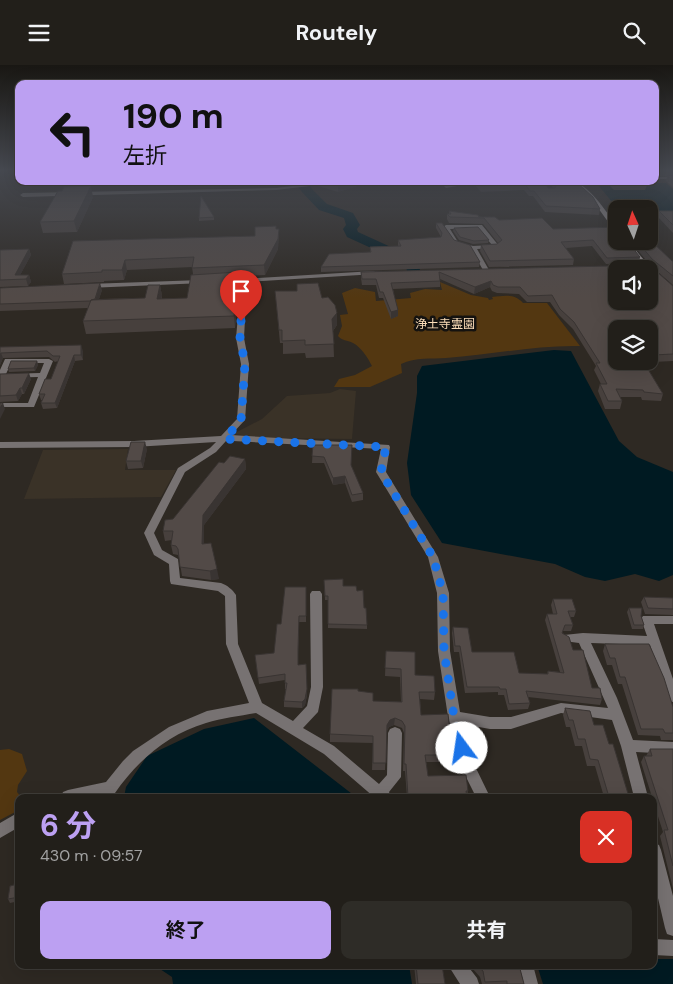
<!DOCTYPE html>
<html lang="ja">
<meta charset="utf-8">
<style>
:root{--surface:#221f1a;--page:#2e2c27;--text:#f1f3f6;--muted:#a2a2a2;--line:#3f3d39;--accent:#bca0f2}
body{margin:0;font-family:"DM Sans","Noto Sans JP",sans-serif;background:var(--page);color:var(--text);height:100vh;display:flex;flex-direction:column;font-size:19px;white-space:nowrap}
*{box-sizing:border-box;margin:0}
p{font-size:16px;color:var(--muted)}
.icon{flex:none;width:28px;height:28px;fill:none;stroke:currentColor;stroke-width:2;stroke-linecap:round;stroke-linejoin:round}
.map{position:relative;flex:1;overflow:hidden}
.panel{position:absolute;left:15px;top:729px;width:642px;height:175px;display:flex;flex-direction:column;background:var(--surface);border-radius:10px;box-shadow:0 5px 20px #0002,0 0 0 1px var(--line)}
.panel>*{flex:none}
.top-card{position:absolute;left:15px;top:15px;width:644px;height:105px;border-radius:10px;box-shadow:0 5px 20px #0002,0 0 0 1px var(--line);background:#bca0f2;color:#111;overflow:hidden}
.needle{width:32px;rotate:357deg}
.fabs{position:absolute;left:608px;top:135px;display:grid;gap:10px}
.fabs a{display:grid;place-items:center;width:50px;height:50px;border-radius:10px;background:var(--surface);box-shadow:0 5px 20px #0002,0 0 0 1px var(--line);font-size:25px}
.pin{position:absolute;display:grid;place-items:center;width:42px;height:42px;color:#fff;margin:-51px -21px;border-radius:50% 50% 50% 0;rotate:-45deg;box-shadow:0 0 5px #0007}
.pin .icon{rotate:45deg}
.me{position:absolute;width:55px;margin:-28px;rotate:346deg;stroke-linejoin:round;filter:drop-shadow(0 0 4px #0008)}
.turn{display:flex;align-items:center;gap:18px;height:105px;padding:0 25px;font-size:22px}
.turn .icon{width:65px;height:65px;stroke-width:2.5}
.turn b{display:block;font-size:35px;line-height:42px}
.round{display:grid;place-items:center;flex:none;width:52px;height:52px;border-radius:10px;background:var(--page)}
.summary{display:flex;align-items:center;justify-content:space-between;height:85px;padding:0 25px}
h1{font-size:30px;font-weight:700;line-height:38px;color:var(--accent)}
.action{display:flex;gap:10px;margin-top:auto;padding:10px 25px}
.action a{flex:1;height:58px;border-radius:10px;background:var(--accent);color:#111;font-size:20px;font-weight:700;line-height:58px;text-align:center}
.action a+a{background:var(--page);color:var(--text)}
header{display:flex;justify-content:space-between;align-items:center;height:65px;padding:0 25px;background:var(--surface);font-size:22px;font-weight:700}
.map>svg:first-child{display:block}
</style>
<header><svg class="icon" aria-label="menu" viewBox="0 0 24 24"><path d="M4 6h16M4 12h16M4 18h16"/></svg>Routely<svg class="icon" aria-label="search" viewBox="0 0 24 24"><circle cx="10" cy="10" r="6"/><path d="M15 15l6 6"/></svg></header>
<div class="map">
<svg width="673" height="919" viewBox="0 0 673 919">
<rect width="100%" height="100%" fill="#2e2923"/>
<path fill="#3a3227" d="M340,324L356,326L352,374L266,373L233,369L262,354L287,331L330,328Z
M128,384L125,405H176L161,432L24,434L43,385Z"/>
<path fill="#533711" d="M440,217L471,230L488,233L489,235L493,234L492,232C504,231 514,228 523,238H547L580,281C535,280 491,290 446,293C431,294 416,292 401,299L402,308L370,322H334L339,314L355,310L372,301C368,293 361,282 353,278C347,275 342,276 338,271L342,261L340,250L348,249L342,228L355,223L375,227L376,236L411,233L410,228L425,224L442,225Z
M9,684L22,689L27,706L18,720L17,727L21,732H19V745L0,755V685Z"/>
<path fill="#001a22" d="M600,118H666L673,124V150H649V144H618L598,120Z
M554,285L571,286L619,376L637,392L673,407V510L659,516L635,509L605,516L585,512L555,499L442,478L411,430L407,398L417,328V311L422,301Z
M254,653L356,732H124L126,722L147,691L204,664Z
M654,894H673V919H543L537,900H654Z
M154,900H409L412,919H173L172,912Z"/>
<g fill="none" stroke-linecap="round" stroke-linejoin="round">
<path fill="#001a22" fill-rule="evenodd" d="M294,116H307L312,124L327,139L353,148L360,160L357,164L358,167L415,193L420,205L418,208H408L404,198L347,172L343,164L346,160L344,153L319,145L302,127Z"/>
<path fill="#777272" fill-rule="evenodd" d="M655,112H673V114H655Z
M309,116H314L315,118L310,121L276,125L23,132L20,130L23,128L276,123L309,119L310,118Z
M439,116H444L447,120L468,117L504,116L468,119L446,123Z
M482,160L499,181L496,183L477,184L489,205L486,207L483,205L471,184L454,179L443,162L446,160ZM478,163L492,180L473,181L458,177L450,164Z
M374,206L377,208L376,209L247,217L244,273L249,299L245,355L231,370L389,380L390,382L386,407L438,492L449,528L450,586L460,647L490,652H511L561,638L608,643L579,578L564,576L562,573L564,570L583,568L647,571L641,554L643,551H673V559H654L673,614V637L669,636L667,632L650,580L591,578L617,633L633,675L673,677V689L636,687L648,732H634L621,681L612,655L561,648L511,664H490L462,659L473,697L490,732H476L459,698L448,652L438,586L437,528L428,492L376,407L381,384L233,376H226L216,387L185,407L154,468L162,485L178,494L180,513L221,518C227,520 233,525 236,530L238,579L262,638L293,656L307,641L311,622L310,529L312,526H320L322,529L323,622L318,647L303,663L334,681L379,719L387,710L388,668L390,664L395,662L400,664L402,668L401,712L389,727L391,732H374L324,689L256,648C239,651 222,653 206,658C168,669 137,696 115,728L96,732H61L63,727L68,725L106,717L123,696L133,686L169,662L207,646L249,638L226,579L225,531L218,526L171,519L170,516L169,499L154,490L144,468L178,403L210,383L216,377L134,382L0,383V377L134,376L221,371L237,354L241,299L236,273L241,217L226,218L223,216L224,215Z
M201,215L203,216V218L88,223L85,221L88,219Z
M5,294H49L53,296L34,342H0V338H28L38,312L0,313V305ZM11,298H44L40,308L6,309Z
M19,747V762L0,773V758Z
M654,778L659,780L661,785L673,831V871L667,869L665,863L654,816Z
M654,874L673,875V891L654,890Z
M448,900H467L477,913L479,919H460Z
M517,900H533L538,919H522Z"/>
<path fill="#a39b9b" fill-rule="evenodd" d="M570,116C587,116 607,148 616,160V166L614,165L593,136Z
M622,176H628L649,201L673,222V227L649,207V204L645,203Z"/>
</g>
<path fill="#47403d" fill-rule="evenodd" d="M0,104H9L7,106H0Z
M655,104H673V122L666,116L667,111H655Z
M315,116H373L338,127L315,120Z
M406,116H439V118L415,120Z
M446,116H471L448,118Z
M476,116H544L548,123H553L548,116H575L600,144L599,150L545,147L533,131H529L524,125L481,127L475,120Z
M605,116H642L647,120L645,125H614Z
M93,132L77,167L43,168L40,157Z
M449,146L616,176L640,192L639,198L606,199L592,181L566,183L574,194L573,200L489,202L480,186L481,180L497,179L498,178L483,159L449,158L447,154V149H449Z
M659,146H673V168L658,152Z
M214,152V155L199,156V153Z
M436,158L454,175L480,197L479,202L321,207V202L370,187V182L398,181V175L441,172L436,163Z
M454,163L489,175L488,178L473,179L459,175L453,166Z
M276,164H279L278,184L265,210L238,211L239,219L235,263L86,269L83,256L88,243L0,246V223L102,225L99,234L145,233L160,220L162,231V234L187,233L193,209L192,202L127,205L124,215L104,216V217L64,219L62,209L73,176L255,171Z
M630,176H649L672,196H673V220L650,200Z
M29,184L31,190L20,210H29L31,217L28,221L0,222V185Z
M649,200L673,221V296L653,297V299H645L663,329L661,336L642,335L641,332H620L622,336L620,344H605L598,326L600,319H601L594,305L596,301L573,264L559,250L550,237H527L519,229L497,228L492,226L490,222L474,229L440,214V222L393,224L398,251L391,254L383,233H379L376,220H362L361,213V207ZM649,264V296H616Z
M297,219L322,233L337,260L333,266L334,292L306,293L305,288L283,289V278H280L275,226H297Z
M0,282L83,286V295L75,296L57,343L43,344L41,338L42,335H41L39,329L51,314L58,296L55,297L49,292L3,293L0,300Z
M37,296L38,300L35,306L9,307L8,304Z
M0,309L31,314L24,329H22L18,336L0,337Z
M313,380L351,401L363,428V435L352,437L345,418L333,420L324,398H312Z
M147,384L143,403L128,404L126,396Z
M245,394L246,404L204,460V479L219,514L211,515L182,511L179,492L178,490L173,489L171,480L172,475L165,476L163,466L224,398Z
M324,515L357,526L364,543L367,560V564L328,563V535H325Z
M306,522V557H299L298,590V600L307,630L305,640L302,643L284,642V636L286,624H285V615L259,619L255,590L274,588Z
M644,532L673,533V550L645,549L641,537Z
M553,534L576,546L574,552H570L573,560L571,566H563L562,568L573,585L592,623L602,634L600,640L528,632L530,638L528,644L508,645L504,630H498V627L465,628L459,587H454L452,568L453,562L472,587L519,608L547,609L548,606L560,607L545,555L547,549H553L551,540Z
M629,543L641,551L644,560L643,564H632L627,547Z
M605,579L673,642V675H661L660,671L638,670L622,619H618L612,600H607L603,586Z
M386,586L435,627L434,635L420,634L421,650L453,690L451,697H426L428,711L468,726L467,732H407L405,706H403L404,668L402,663L394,660L389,662L387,666L385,705H372L373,678L330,677V669L358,626L373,636L401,637L400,612L385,611Z
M565,643L594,660L609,679L629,732H604L595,701H587L582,681H575L570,662H566L563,650Z
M650,684H673V824L660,771L663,767L654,739V732H652L641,697L644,691H646Z
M19,804V836L10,838L8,834L14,820Z
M414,900H442L445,919H416Z
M471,900H519L524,919H482L480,912L472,903Z"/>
<path fill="#393432" d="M278,116H308V117L278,121Z
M355,116H373L338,127V121Z
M415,116H439V118L415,120Z
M91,121L93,132L77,167L74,156Z
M279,164L278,184L265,210L264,200Z
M29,184L31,190L18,214L15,210Z
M125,195L127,205L124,215L122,205Z
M238,207L239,219L235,263L234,251Z
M29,210L31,217L28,221L26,214Z
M491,216L490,222L474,229L475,222Z
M100,218L102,225L96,243L95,236Z
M160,220L162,231L159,246L157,234Z
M398,245V251L391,254V247Z
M337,248V260L332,267V254Z
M81,280L83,286V295L81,290Z
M1,288L3,293L0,300V290Z
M74,290L75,296L57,343L55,338Z
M37,296L38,300L35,306L34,303Z
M29,308L31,314L24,329L22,323Z
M20,323L22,329L18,336L16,330Z
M3,338L5,344L0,354V343Z
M145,377L147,384L143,403L141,396Z
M245,394L246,404L204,460V489L202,479L203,450Z
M345,411V418L333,420V413Z
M217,504L219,514L211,515L210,506Z
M306,599L307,630L305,640L302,643V637Z
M395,653L394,660L389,662L386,667L387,660L390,655Z"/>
<path fill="#524a47" stroke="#393432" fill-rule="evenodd" d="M655,104H673V106H655Z
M673,110V116L667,111Z
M320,116H355L338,121Z
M477,116H544L548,123H555L556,121L553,116H575L593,132L600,144L546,141L534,126H530L525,119L481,121Z
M612,116H642L647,120H616Z
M91,121L74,156L40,157L58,126H62L64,122Z
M201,131L214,152L199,153Z
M449,146L478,150L479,152H495L499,155L542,153L553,164L616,162V176H627L640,192L607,193L593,175L561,177L574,194L490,196L481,180L497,179L502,175L484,153L450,152L447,149H451Z
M659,146H673V160Z
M436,158H442L454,175L470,180L480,197L321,202L329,189L371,187L370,182L401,181L398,175L441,172L442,168Z
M276,161V164H279L278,174L264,200L192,203L194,192L125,195L122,205H102V207L62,209L73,176L255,171V162Z
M478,162L489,175L474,176L460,172L454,163Z
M649,174L672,196H673V211L652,194L637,176H649Z
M29,184L15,210H29L26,214L0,215V185Z
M649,200L673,221V289L653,290L655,292H649V264H616V296H643L663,329L644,327L643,325L616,324L622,336H608L600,319H607L596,298H600L574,257L560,244L552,230L528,231L520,222H498L493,220L491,216L475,222L439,207L440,216L391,218L398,245L391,247L383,227H380L376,214H362L361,207ZM616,204H649V236H616Z
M238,207L234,251L83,256L91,235L145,233L148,220H160L157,234L187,233L191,210Z
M100,218L95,234L91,235L90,236L0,239V223Z
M318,218L322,233L328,232L335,240L337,248L332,254L334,279L305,280V275L282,276V265H279L275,226H297V219Z
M81,280V290H74L55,338H41L45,329H39L45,314H51L60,291H53L47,286L1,288L0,290V282Z
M11,296H37L34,303L8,304Z
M29,308L22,323H20L16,330L0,331V309Z
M0,338H3L0,343Z
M131,377H145L141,396H126Z
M313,380H352L351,400L363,428L352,430L345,411L333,413L324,392L312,391Z
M230,391L245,394L203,450L202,479L211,478L217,504L210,506L180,502L178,484L176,481L171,480L173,466H163L165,455L173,454L219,397L224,398Z
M343,514V521H356L357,526L363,525L364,543H366L367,560L328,559V531H325L324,515Z
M285,522H306V551H299L298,584V600L306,599L307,624L305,634L302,637L284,636L287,618H285V609L258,613L255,590L274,588L277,559H281Z
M644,532L673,533V544L648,543Z
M553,534H572L576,546H568L573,560H565L562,568L569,572L573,585H583L592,623H600L602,634L526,626L530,638L509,639L506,624H500L499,622H467L460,581H455L453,562L468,563L472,587H514L519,608L548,609V606L564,608L547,549H557Z
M629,543H642L641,551L644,560H634Z
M605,579H649L664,613L673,642V668H665L663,664H641L625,612H620L615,593H610Z
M386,586L415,587V610L434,611L435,627H419L421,650L448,649L453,690H425L428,711L466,710L468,726H466L467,732H408L406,699H404L405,661L402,656L395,653L390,655L387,660L386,698H373V671L330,669L332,624H358V626L373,628V636L402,637L401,604L385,603Z
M565,643L590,646L594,660H603L609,679H613L629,732H609L598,695L590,694L585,674H578L573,655H569Z
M650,684H673V801L664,765H668L644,691H652Z
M17,804H19V832L8,834L10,821L14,820Z
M416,900H442L445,919H418Z
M476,900H519L524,919H507V916L485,917L483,906Z"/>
<linearGradient id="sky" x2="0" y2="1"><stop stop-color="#191713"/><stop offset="0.45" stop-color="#464950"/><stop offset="1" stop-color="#464950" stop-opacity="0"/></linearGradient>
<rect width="673" height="233" fill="url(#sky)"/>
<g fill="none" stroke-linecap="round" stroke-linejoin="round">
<path stroke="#1a73e8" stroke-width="9" stroke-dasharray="0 16.2" d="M241,256L240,273L245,299L241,355L225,374L386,382L381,407L433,492L443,528L444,586L454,652L462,683"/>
</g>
<g text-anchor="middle" stroke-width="5" stroke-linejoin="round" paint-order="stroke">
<g font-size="12" fill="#fbddb9" stroke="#141210">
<text x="445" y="263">浄土寺霊園</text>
</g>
</g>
</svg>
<div class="fabs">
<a><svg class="needle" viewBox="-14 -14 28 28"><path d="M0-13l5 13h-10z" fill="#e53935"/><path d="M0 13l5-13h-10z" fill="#a2a2a2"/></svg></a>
<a><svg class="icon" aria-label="sound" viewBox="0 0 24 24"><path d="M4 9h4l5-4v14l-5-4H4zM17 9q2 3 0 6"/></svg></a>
<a><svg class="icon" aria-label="layers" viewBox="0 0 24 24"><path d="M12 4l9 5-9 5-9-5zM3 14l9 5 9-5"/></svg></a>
</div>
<div class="pin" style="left:241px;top:256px;background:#d93025"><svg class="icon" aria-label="arrive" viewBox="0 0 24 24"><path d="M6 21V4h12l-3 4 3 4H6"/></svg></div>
<svg class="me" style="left:462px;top:683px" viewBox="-20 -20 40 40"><circle r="19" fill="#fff"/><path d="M0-13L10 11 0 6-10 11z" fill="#1a73e8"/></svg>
<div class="top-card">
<div class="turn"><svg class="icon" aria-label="left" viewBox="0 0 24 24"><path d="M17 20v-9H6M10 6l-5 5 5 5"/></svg><div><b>190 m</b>左折</div></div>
</div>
<section class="panel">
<div class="summary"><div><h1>6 分</h1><p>430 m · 09:57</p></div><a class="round" style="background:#d93025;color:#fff"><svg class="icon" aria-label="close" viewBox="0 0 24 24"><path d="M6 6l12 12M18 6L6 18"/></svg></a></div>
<div class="action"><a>終了</a><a>共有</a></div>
</section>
</div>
